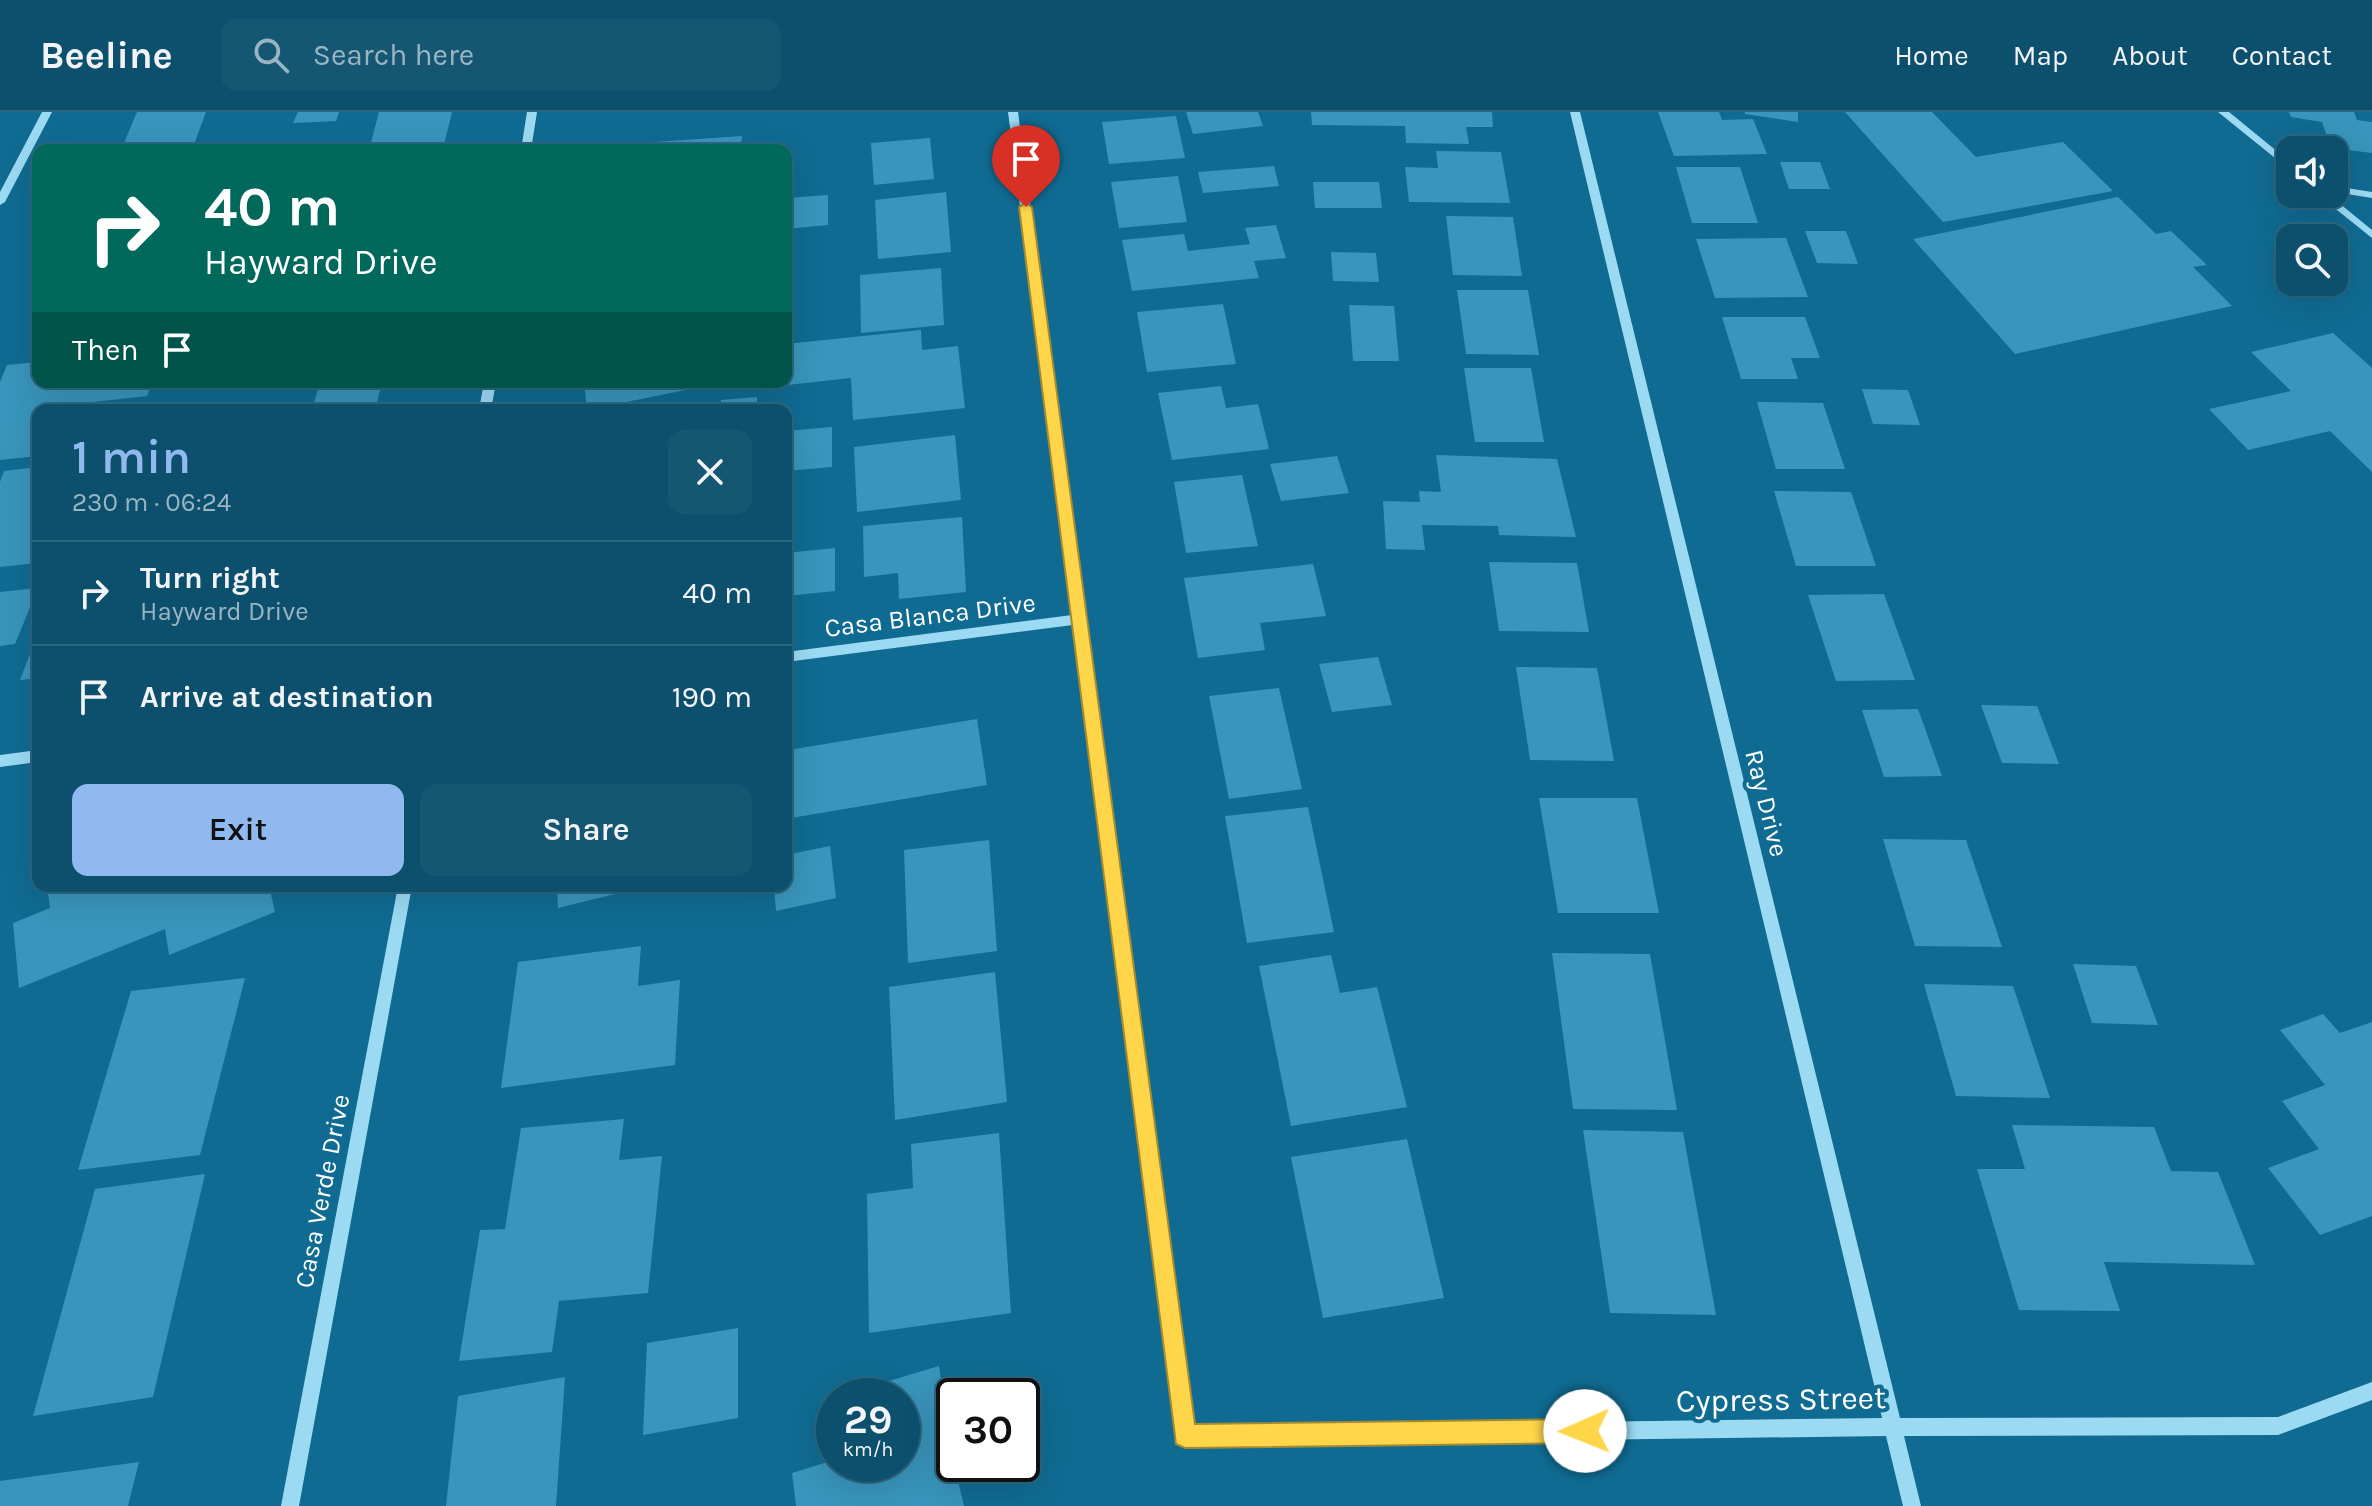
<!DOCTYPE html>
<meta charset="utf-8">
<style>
:root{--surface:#0c506e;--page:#155773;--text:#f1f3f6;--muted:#9ab5c2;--line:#2c6781;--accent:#90b9f0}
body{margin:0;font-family:Karla,sans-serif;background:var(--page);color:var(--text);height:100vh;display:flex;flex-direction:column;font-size:30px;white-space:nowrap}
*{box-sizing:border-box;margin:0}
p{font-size:26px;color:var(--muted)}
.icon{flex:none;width:44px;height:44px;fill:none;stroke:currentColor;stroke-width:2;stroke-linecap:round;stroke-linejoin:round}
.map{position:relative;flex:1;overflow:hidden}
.panel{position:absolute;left:32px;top:292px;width:760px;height:488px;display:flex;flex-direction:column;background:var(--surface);border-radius:16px;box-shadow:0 8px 32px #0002,0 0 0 2px var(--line)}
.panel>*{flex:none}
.banner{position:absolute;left:32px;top:32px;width:760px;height:244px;border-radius:16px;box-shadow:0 8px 32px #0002,0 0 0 2px var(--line);background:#00695c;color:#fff;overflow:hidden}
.buttons{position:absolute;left:2276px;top:24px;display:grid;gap:16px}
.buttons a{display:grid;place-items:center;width:72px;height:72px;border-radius:16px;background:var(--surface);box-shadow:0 8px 32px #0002,0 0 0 2px var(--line);font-size:40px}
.speed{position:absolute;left:816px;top:1266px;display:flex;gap:16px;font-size:40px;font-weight:700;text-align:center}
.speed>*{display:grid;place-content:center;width:104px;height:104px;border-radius:50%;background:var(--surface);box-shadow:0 8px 32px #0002,0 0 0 2px var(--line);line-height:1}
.speed small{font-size:20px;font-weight:400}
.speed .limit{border:4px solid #111;border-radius:12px;background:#fff;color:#111}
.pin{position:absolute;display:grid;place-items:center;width:68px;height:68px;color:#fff;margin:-82px -34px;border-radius:50% 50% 50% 0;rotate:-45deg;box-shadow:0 0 8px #0007}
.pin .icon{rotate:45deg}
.me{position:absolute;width:88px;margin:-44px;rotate:269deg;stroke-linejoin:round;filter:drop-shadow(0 0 6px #0008)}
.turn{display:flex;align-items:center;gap:28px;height:168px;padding:0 40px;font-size:36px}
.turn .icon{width:104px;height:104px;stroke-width:2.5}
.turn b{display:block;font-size:56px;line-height:68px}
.then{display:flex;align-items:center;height:76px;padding:0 40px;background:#0003;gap:16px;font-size:30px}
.round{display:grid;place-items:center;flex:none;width:84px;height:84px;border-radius:16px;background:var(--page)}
.summary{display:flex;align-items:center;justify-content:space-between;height:136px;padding:0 40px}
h1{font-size:48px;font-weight:600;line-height:60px;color:var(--accent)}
.button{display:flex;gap:16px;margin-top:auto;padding:16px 40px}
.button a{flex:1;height:92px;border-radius:16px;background:var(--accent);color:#111;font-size:32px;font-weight:600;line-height:92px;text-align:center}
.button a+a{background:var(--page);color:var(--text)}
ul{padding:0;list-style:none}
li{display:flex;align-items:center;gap:24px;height:104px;padding:0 40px;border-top:2px solid var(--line)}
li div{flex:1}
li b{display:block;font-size:30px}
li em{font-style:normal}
header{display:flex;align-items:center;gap:48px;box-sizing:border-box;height:112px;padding:0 40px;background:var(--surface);border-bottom:2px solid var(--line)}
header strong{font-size:38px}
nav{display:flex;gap:44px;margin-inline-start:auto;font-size:28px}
.search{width:560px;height:72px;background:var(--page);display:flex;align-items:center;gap:20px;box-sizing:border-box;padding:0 28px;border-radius:16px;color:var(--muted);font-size:30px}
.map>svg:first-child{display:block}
</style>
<header>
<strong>Beeline</strong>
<div class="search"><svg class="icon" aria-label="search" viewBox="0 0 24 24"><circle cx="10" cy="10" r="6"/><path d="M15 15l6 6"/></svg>Search here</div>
<nav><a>Home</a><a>Map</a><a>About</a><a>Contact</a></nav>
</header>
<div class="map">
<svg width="2372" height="1394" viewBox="0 0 2372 1394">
<rect width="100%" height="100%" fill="#106b92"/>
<path fill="#3995bb" d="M137,0H206L192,38H121Z
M298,0H339L336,9L293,11Z
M379,0H452L443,37L369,38Z
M1186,0H1258L1263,14L1193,22Z
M1311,0H1492L1493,15H1466L1469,32L1406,31L1405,14L1312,13Z
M1658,0H1719L1722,8L1753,7L1767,42L1674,44Z
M1745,0H1798V10L1745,2Z
M1845,0H1932L1976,45L2063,30L2113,79L1943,110Z
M2289,0H2354L2357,8L2372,10V41L2331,36L2322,10L2291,5Z
M1176,4L1185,46L1109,52L1102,10Z
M742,24L741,38H638L639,31Z
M930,26L934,67L874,73L871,31Z
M1436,39L1501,40L1510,91L1409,90L1405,55L1438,56Z
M1780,50H1820L1830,77H1789Z
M1274,54L1279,74L1203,81L1198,60Z
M1676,55H1740L1758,111H1692Z
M1178,64L1187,110L1119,116L1111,70Z
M1313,70H1379L1382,96H1315Z
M946,80L951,140L878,147L875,88Z
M828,83V113L786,117L787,86Z
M2118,85L2156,122L2171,119L2207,153L2193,155L2232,194L2015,242L1913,127Z
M1446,104L1513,105L1522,164L1453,163Z
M1276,113L1286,146L1254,149L1259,166L1132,179L1122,128L1184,122L1188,139L1250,132L1245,116Z
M1805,119H1846L1858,152L1817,151Z
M1786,126L1808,185L1715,186L1696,127Z
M1331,140L1376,141L1379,170L1333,169Z
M941,156L944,213L861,221L860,163Z
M1457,178H1528L1539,243L1466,242Z
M1223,192L1236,252L1147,260L1137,200Z
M1349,193L1394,194L1399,249H1353Z
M1722,205H1805L1820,246H1791L1798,267H1741Z
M921,218L922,238L958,234L965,296L853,308L851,266L778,274V270H786V232Z
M2333,221L2372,256V360L2330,319L2248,338L2209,297L2291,279L2251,240Z
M38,250V270H152L147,284L84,291L81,298H38V344L0,348V270L7,253Z
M1464,256H1531L1544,330H1475Z
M320,270H382L375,298H312Z
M584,270H709L710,273L587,298Z
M1221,274L1226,296L1258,292L1269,337L1172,348L1158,281Z
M1862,277L1908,278L1920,313L1873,312Z
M757,285V298H721V288Z
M1757,290L1823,291L1845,357H1776Z
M832,315V355L786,359V319Z
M955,323L961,388L857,400L854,335Z
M1436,343L1557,347L1576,425L1499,423L1498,414L1422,413L1425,438L1386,437L1383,389L1420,390L1419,379L1441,380Z
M1337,344L1349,381L1281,389L1270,352Z
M38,355V451L0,455V370L4,359Z
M1242,363L1258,434L1186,441L1174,370Z
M1774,379L1851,380L1876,454H1796Z
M962,405L966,480L899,487L898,461L864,465L863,414Z
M835,436V479L786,484V441Z
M1489,450L1577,451L1589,520L1499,519Z
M1313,452L1326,504L1260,511L1265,538L1198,546L1184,466Z
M38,476L15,532L0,534V480Z
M1884,482L1915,568L1836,569L1808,483Z
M38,521V566L20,568Z
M1378,545L1392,593L1332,600L1319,552Z
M1516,555L1597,556L1614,649L1530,648Z
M1279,576L1302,677L1229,687L1209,584Z
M1981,593L2037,594L2059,652L2002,651Z
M1918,597L1942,664L1884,665L1862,598Z
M977,607L987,673L791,706L788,638Z
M1539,686H1637L1659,801H1558Z
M1308,695L1334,820L1247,831L1225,704Z
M1883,727L1966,728L2002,835L1915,834Z
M989,728L997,839L908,851L904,738Z
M830,734L836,786L776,799L774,774H786V743Z
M47,774H269L275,800L169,843L165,817L19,876L13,811L50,796Z
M557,774H644V775L558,796Z
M641,834L638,874L680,868L675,953L501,976L518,850Z
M1552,841L1650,842L1677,998L1573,997Z
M1331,843L1340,881L1377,875L1407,995L1291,1014L1259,854Z
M2073,852L2136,854L2158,913L2092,911Z
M995,860L1007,990L895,1008L889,875Z
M245,866L200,1043L78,1058L131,879Z
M1924,872L2013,874L2050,986L1956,984Z
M2323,902L2340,921L2372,910V1104L2320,1123L2268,1056L2319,1037L2282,989L2325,973L2280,918Z
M624,1007L619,1048L662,1044L648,1181L559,1189L552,1240L459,1249L480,1118L505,1117L521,1016Z
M2012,1013L2154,1015L2171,1059L2218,1060L2255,1153L2104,1150L2120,1199L2019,1198L1977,1057H2025Z
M1583,1018L1683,1020L1716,1203L1610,1201Z
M999,1021L1011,1201L869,1221L867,1082L913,1076L911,1032Z
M1407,1027L1444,1186L1323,1206L1291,1045Z
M205,1062L153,1285L33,1304L95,1077Z
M738,1216V1306L643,1323L647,1231Z
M939,1254L954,1352L964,1394H796L792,1361L834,1348V1352H902V1284L842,1283Z
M565,1265L556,1394H446L458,1284Z
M139,1350L128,1394H0V1369Z"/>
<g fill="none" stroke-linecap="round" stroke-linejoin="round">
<path fill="#9cdaf3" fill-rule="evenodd" d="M42,0H52L5,90L0,93V80Z
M527,0H537L531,38H521Z
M1008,0H1018L1193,1315L1882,1306L1570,0H1580L1900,1306L2278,1305L2372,1270V1288L2278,1323L1904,1324L1921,1394H1903L1886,1324L1185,1333L1179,1330L1176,1324L1073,513L786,550V540L1072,503Z
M2218,0H2229L2290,50V58Z
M2334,74L2372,80V86L2334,80Z
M2317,82H2328L2372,118V126Z
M484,270H496L491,298H479Z
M38,638V650L0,655V643Z
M398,774H412L299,1394H281Z"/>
</g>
<path fill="#ffd54a" stroke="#a68a30" stroke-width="2" d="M1026,91L1032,95L1195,1312L1585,1307L1594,1311L1597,1319L1594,1327L1585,1331L1185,1336L1176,1332L1019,95Z"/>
<g text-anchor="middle" stroke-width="8" stroke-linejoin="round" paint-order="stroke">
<g font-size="26" fill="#fff" stroke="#106b92">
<text transform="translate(930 503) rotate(-7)" y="9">Casa Blanca Drive</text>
<text transform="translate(1767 691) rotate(76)" y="9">Ray Drive</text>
<text transform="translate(322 1079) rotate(-79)" y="9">Casa Verde Drive</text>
</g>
<g font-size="32" fill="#fff" stroke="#106b92">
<text transform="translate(1781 1287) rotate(-1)" y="11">Cypress Street</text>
</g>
</g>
</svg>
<div class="buttons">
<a><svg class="icon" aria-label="sound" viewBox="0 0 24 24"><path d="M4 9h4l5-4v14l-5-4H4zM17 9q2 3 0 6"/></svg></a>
<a><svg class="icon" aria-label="search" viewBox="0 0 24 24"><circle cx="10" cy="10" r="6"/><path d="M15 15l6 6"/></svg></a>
</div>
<div class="speed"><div>29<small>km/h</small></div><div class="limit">30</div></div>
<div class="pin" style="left:1026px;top:95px;background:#d93025"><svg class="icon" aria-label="arrive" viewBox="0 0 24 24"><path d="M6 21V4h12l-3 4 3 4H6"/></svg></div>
<svg class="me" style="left:1585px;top:1319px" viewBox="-20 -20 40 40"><circle r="19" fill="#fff"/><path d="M0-13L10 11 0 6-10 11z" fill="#ffd54a"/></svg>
<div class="banner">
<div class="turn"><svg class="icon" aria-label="right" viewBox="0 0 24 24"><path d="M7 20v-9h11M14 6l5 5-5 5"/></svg><div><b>40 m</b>Hayward Drive</div></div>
<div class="then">Then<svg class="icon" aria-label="arrive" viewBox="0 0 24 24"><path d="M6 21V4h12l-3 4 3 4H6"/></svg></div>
</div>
<section class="panel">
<div class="summary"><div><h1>1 min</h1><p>230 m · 06:24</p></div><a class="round"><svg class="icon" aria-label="close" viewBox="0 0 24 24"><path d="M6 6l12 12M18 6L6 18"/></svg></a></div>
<ul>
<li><svg class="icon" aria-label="right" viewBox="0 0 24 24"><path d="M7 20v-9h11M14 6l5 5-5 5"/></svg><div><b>Turn right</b><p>Hayward Drive</p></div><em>40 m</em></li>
<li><svg class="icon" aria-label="arrive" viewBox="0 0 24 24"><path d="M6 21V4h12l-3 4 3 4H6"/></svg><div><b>Arrive at destination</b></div><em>190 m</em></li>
</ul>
<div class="button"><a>Exit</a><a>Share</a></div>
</section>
</div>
